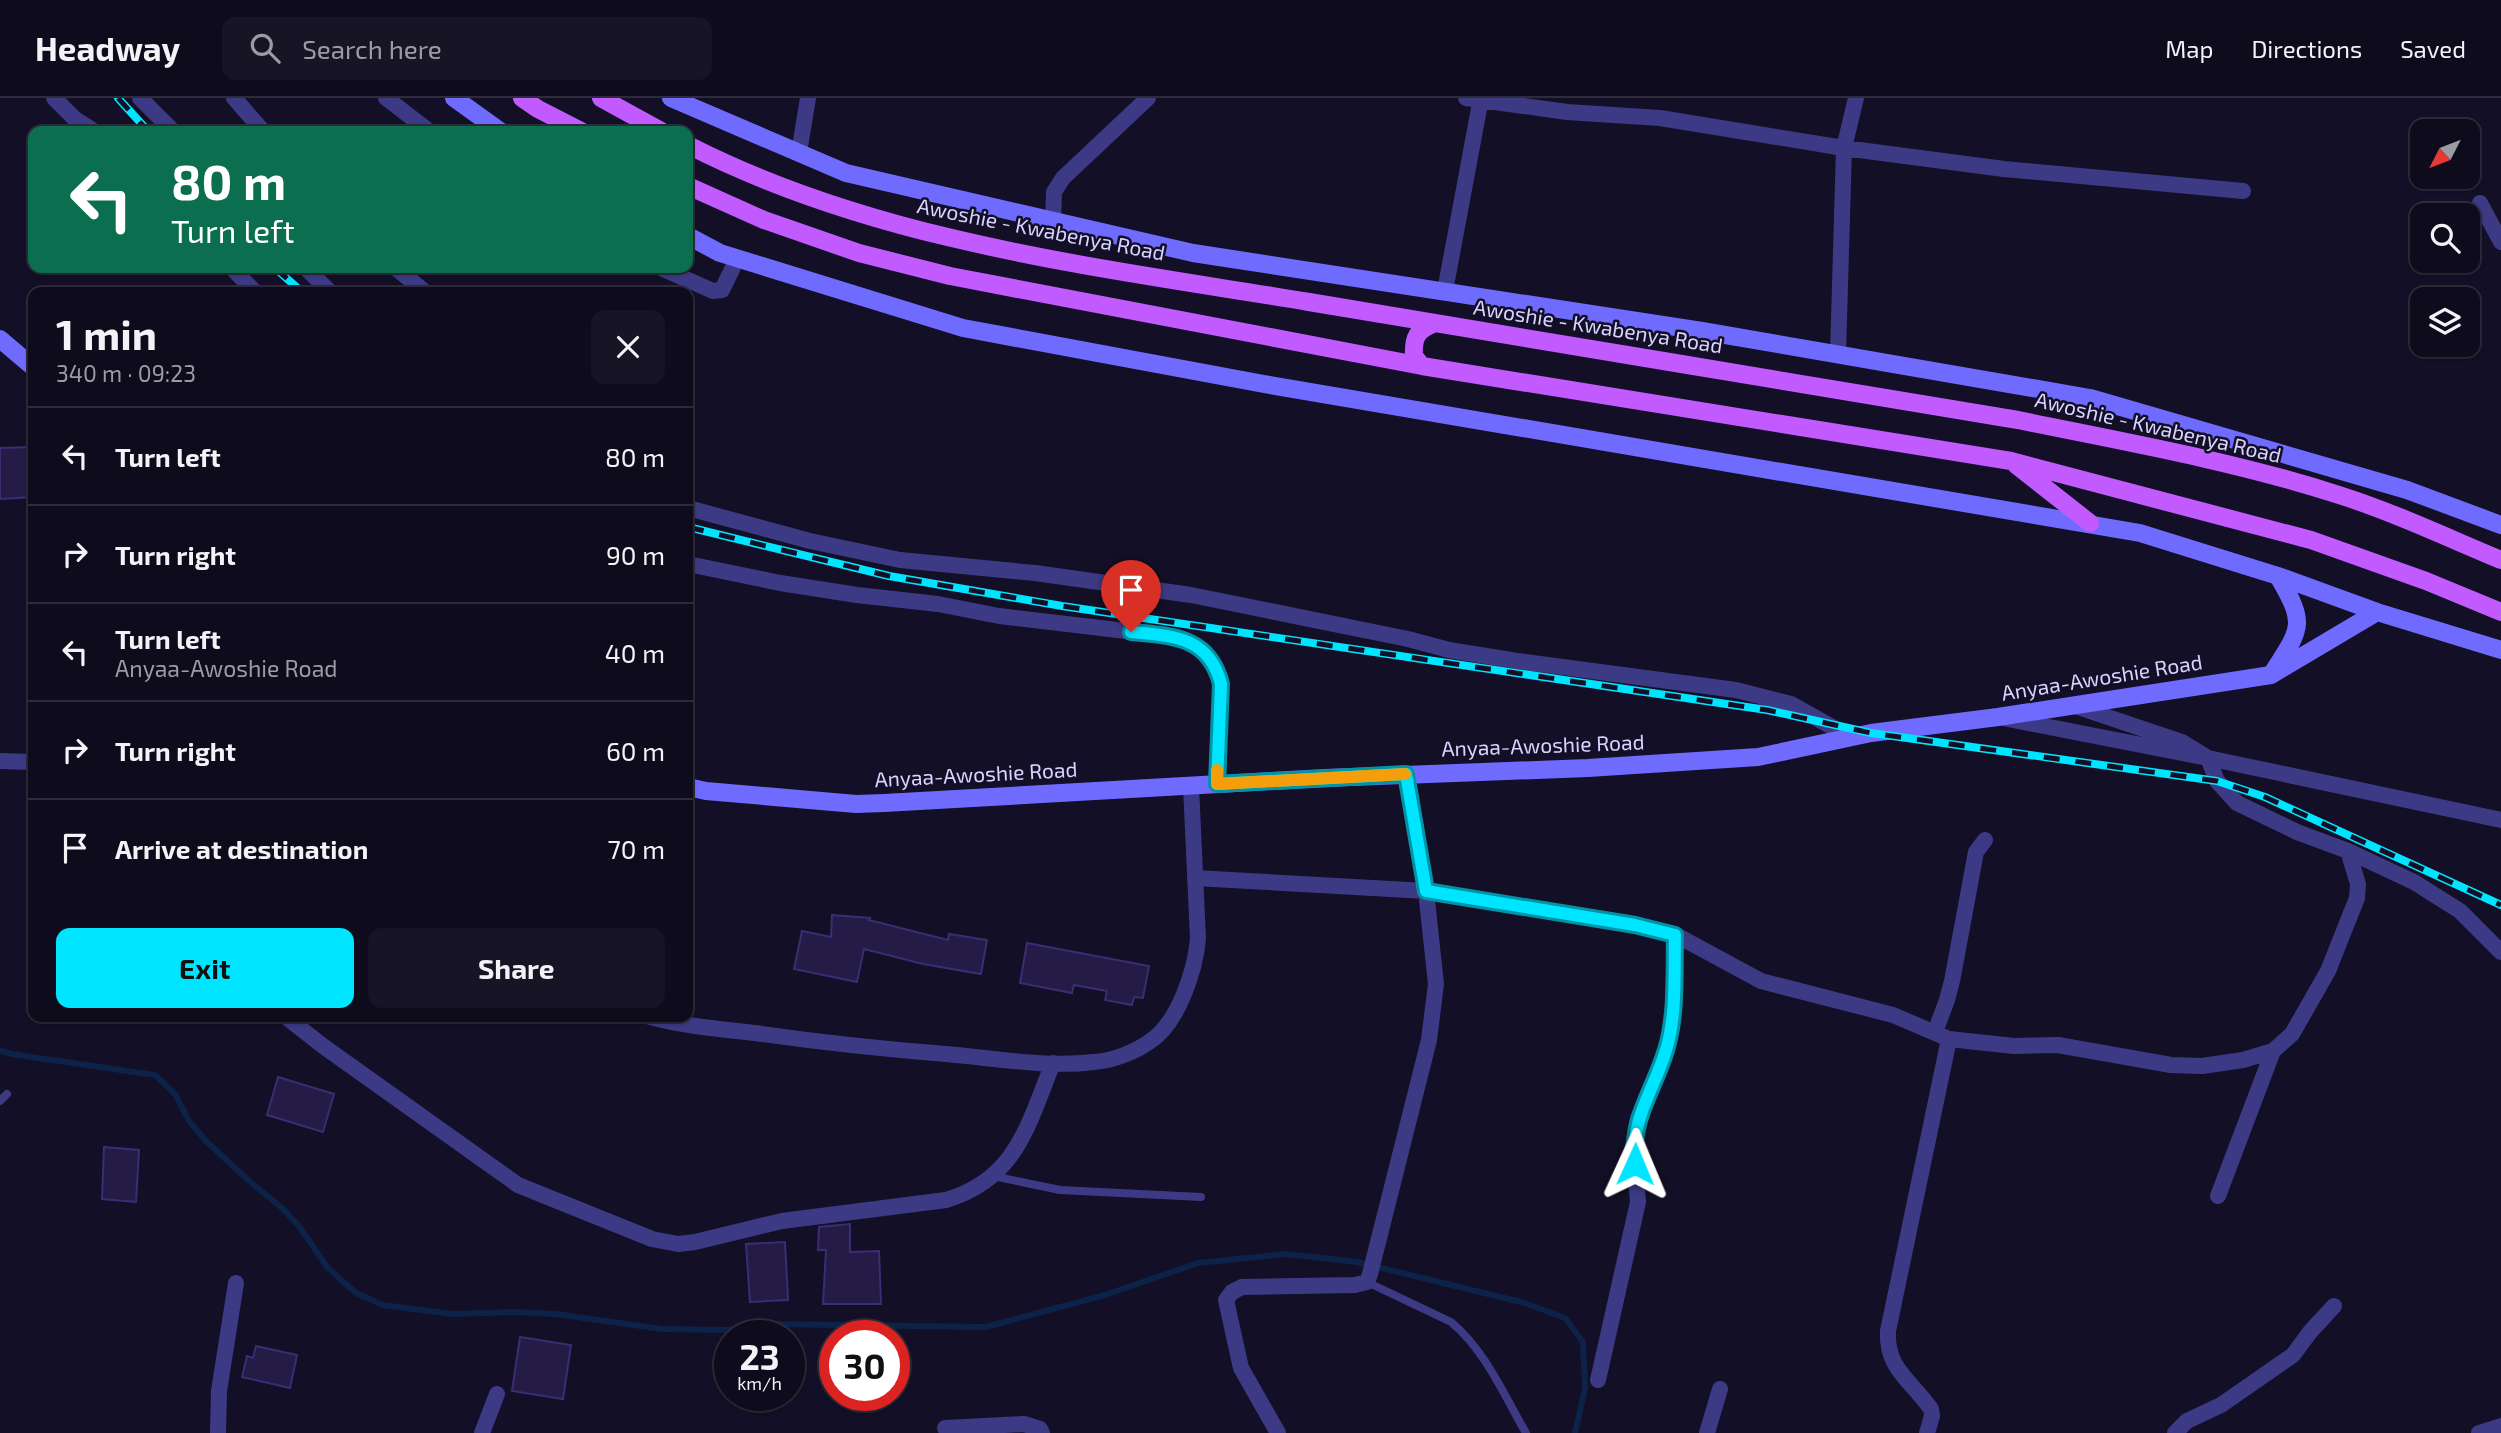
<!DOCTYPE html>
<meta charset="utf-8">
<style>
:root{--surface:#0e0b1c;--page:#171425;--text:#f1f3f6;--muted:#9b9ba3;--line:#2e2b3b;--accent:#00e5ff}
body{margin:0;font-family:"Exo 2",sans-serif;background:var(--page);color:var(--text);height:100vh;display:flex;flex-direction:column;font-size:26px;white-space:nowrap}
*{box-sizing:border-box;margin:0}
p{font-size:23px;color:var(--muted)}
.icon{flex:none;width:38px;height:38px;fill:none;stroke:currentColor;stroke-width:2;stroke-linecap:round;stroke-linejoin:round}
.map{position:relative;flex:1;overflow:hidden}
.drawer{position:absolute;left:28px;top:189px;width:665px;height:735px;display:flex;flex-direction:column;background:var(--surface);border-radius:14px;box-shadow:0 2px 5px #0004,0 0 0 2px var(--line)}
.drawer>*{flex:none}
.top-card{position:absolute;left:28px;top:28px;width:665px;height:147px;border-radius:14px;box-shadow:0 2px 5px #0004,0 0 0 2px var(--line);background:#0b6e4f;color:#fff;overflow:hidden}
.needle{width:46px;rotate:228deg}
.fabs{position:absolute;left:2410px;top:21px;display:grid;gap:14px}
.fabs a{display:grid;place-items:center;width:70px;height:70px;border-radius:14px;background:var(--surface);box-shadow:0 2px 5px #0004,0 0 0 2px var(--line);font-size:35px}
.speed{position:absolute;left:714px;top:1222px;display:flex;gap:14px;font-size:35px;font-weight:700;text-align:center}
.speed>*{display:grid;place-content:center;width:91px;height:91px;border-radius:50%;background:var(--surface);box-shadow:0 2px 5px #0004,0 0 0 2px var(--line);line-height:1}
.speed small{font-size:18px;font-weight:400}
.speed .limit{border:10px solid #d22;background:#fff;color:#111}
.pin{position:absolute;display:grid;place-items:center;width:60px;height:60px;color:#fff;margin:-72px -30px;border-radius:50% 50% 50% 0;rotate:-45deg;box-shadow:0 0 7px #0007}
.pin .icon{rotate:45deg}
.me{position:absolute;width:77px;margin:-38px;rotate:1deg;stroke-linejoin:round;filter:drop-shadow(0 0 5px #0008)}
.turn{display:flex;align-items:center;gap:24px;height:147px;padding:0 28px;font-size:32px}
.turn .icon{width:91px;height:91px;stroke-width:2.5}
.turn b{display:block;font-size:49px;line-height:60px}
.round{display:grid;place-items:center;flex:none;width:74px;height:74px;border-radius:14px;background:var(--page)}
.headline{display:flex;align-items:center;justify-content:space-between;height:119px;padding:0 28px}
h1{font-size:42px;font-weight:700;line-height:52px}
.primary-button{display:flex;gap:14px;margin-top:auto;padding:14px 28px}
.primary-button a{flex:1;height:80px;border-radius:14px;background:var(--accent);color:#111;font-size:28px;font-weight:700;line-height:80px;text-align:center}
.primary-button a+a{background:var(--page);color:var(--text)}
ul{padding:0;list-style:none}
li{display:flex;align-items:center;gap:21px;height:98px;padding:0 28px;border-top:2px solid var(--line)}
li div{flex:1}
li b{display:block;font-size:26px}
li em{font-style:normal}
header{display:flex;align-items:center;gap:42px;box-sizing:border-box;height:98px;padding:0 35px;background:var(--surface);border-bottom:2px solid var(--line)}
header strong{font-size:33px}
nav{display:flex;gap:38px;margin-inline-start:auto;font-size:24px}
.search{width:490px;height:63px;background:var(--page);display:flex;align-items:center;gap:18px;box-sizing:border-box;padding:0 24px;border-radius:14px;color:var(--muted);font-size:26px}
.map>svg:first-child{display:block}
</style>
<header>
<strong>Headway</strong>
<div class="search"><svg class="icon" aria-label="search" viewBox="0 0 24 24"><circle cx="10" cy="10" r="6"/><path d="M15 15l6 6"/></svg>Search here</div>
<nav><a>Map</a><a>Directions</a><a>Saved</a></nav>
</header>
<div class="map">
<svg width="2501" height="1335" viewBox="0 0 2501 1335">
<rect width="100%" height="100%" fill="#130f26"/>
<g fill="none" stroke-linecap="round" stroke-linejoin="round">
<path stroke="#0c2248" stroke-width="6" d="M0,952L11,956L155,977L175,996L189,1023L207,1044L248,1082L282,1110L299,1128L327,1169L356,1195L383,1207L452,1216L514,1214L556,1216L662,1231L726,1232L767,1226L986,1229L1105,1197L1198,1165L1286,1156L1357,1164L1525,1205L1565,1220L1583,1244L1585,1290L1575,1335"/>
</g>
<path fill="#241b47" stroke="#3b2d73" stroke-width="2" d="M33,349V399L0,401V350Z
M832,817L870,820L869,822L948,842L949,836L987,842L981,876L923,866L864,851L857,884L794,871L802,833L831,839Z
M1027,845L1149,868L1143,900L1134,899L1132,907L1105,902L1107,893L1074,887L1072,895L1020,885Z
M278,979L334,996L323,1034L267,1017Z
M104,1049L139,1052L136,1104L102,1101Z
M850,1126V1154L879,1153L881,1206H823L826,1152H818L819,1129Z
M785,1144L788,1202L750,1204L746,1146Z
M520,1239L571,1247L563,1301L512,1293Z
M256,1248L297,1257L290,1290L242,1279L247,1258L253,1260Z"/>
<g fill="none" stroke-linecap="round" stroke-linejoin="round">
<path stroke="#3d3a85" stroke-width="8" d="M0,1003L7,996
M993,1078L1060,1092L1201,1099
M1367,1184L1451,1224C1485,1252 1504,1297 1526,1335"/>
<path stroke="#3d3a85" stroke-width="16" d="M54,0L75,21L94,33
M140,0L173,33
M234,0L263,33
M386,0L429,33
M1466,0L1567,14L1660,20L1844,50L2004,71L2243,93
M799,55L808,0
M2480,105L2501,144
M1053,123L1054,94L1063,80L1148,0
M232,170L255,194
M306,170L330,194
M396,170L425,194
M661,170L713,193L722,192L737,161
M1445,193L1481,0
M1838,256L1844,50L1856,0
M688,410L810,443L900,462L1035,475L1191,497L1408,541L1449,552L1517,563L1736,592L1791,606L1850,639
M688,466L780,485L857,497L938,506L999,518L1177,539C1200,546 1215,563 1221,586L1217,686
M2072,607L2182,644L2208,660L2217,683L2237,705L2297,734L2348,753L2414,784L2460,813L2501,854
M2003,620L2208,660L2501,722
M0,663L33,664
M1195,780L1426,793L1635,827L1676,837L1761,883L1893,917L1949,941L2014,948L2058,947L2171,967L2202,968L2243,962L2273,953L2292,936L2328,873L2357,800L2358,786L2348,753
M286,919L323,948L518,1087L652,1141L678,1146L695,1144L782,1123L946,1102C1017,1081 1028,1026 1053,965
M650,919C684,928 720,931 755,935C818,944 882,951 946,956C994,960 1046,970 1094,964C1112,963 1135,954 1149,944C1178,926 1195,873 1198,841L1191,688
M1935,934L1947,902L1952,883L1976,754L1985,742
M2218,1098L2273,953
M1598,1282L1638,1104L1633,1047L1638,1020L1666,953L1672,930L1676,837
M945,1330L1024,1326L1040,1331L1042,1335
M218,1335L219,1293L236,1185
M482,1335L497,1296
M1278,1335L1241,1270L1226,1202L1232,1194L1242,1189L1355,1187L1367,1184L1370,1176L1429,942L1436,886L1426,793L1407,676
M1707,1335L1720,1291
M1927,1335L1932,1318L1931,1311C1911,1282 1886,1271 1888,1233L1949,941
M2175,1335L2187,1323L2221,1307L2293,1257L2310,1234L2334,1208
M2479,1335L2501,1328"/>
<path stroke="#6f6bff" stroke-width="18" d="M454,0L500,33
M671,0L846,75L1193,155L1702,233L2090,300L2407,392L2501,427
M688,138L720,155L963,230L1264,286L2140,435L2278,478L2377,514L2501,552
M0,241L33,269
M2273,574C2302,529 2306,526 2278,478
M688,689L706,693L856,706L884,705L1325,680L1588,670L1758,659L1871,635L1998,619L2271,577L2377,514"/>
<path stroke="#c25bff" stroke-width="18" d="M522,0L538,11L581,33
M601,0L661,33
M688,47C880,145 1099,169 1309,204C1545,243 1782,283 2018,322C2125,344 2234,363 2339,397C2393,414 2448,440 2501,462
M688,88L764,122L859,155L950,178L1422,268L2011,363L2311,442L2426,483L2501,514
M1422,268L1414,258C1413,239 1417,232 1435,225
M2016,367L2090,425"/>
<g stroke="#00e5ff" stroke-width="8">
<path id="rail" d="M118,0L148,33
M275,170L302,194
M688,429L889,478L1062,508L1767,612L1871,635L2217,683L2265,699L2501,807"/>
</g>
<use href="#rail" stroke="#130f26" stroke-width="5" stroke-dasharray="16" stroke-linecap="butt"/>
</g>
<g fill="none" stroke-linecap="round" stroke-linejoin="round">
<g stroke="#0095a6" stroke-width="18">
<path id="route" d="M1131,534C1172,538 1209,538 1221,586L1217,686L1406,676L1426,793L1635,827L1675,837C1674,874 1677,916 1666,952C1653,995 1631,1018 1635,1066"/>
</g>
<use href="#route" stroke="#00e5ff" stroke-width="12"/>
<path stroke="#f59e0b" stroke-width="12" d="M1217,672V686L1405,676"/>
</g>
<g text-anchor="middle" stroke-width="5" stroke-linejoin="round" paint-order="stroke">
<g font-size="21" fill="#d9d4ff" stroke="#130f26">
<text transform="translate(1041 132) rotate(11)" y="7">Awoshie - Kwabenya Road</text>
<text transform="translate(1598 229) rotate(9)" y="7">Awoshie - Kwabenya Road</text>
<text transform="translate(2158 330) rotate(13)" y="7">Awoshie - Kwabenya Road</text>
<text transform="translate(2102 580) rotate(-9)" y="7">Anyaa-Awoshie Road</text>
<text transform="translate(1543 648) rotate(-2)" y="7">Anyaa-Awoshie Road</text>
<text transform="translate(976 677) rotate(-3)" y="7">Anyaa-Awoshie Road</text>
</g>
</g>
</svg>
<div class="fabs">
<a><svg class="needle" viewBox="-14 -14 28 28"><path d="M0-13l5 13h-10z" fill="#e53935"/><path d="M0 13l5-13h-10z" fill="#9b9ba3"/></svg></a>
<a><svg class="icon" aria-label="search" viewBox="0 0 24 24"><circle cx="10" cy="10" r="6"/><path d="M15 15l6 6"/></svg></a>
<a><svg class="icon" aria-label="layers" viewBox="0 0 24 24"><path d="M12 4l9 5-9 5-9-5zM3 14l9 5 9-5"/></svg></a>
</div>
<div class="speed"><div>23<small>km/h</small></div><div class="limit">30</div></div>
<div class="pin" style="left:1131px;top:534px;background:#d93025"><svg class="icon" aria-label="arrive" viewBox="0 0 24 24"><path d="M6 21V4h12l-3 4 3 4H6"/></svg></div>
<svg class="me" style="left:1635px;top:1066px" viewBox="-20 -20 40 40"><path d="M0-17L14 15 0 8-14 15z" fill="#00e5ff" stroke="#fff" stroke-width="4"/></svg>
<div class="top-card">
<div class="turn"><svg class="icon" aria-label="left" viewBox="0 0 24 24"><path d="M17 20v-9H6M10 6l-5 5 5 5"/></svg><div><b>80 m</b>Turn left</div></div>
</div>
<section class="drawer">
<div class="headline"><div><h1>1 min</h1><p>340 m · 09:23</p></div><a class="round"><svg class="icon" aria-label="close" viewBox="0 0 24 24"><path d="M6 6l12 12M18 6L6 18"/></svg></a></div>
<ul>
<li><svg class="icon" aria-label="left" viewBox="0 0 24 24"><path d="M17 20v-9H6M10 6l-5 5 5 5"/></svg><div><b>Turn left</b></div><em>80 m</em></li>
<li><svg class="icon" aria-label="right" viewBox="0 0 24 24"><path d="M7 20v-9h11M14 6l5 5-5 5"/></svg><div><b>Turn right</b></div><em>90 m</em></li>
<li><svg class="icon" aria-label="left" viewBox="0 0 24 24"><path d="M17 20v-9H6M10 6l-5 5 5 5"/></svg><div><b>Turn left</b><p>Anyaa-Awoshie Road</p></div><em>40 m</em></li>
<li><svg class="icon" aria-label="right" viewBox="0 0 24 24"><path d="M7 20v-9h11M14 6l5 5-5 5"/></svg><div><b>Turn right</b></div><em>60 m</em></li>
<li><svg class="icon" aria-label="arrive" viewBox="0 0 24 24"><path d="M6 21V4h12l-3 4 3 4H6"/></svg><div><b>Arrive at destination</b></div><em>70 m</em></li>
</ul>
<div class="primary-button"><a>Exit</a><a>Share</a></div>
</section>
</div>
